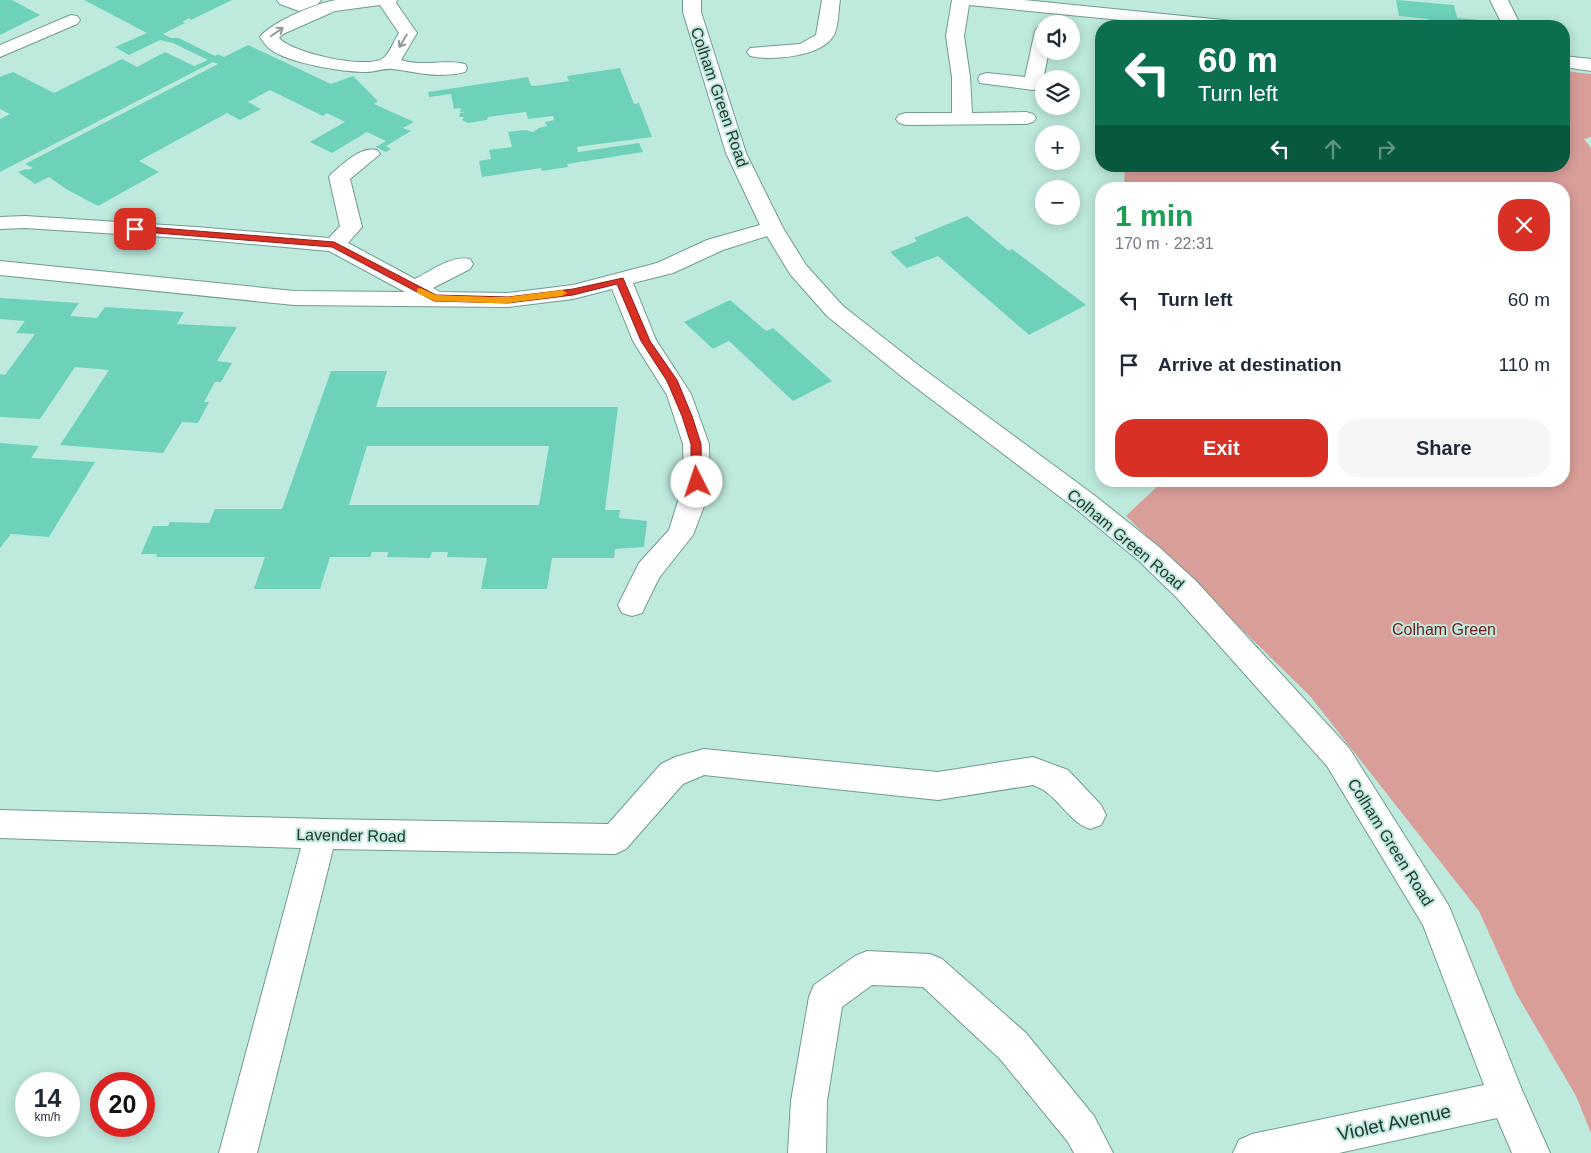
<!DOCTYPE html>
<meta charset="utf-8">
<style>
:root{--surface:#fff;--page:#f6f6f7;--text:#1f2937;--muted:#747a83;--accent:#d93025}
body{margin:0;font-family:Arial,sans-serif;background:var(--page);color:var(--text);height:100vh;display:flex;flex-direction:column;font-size:19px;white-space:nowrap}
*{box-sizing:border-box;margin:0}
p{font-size:16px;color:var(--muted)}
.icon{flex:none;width:28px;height:28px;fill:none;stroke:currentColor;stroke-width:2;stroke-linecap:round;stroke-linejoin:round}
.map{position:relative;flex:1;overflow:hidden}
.side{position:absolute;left:1095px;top:182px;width:475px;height:305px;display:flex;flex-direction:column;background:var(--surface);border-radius:20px;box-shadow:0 2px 12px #0003}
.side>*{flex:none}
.hud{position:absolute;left:1095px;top:20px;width:475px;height:152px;border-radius:20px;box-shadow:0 2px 12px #0003;background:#0b6e4f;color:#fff;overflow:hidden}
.fabs{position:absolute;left:1035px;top:15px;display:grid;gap:10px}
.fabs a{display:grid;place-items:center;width:45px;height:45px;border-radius:50%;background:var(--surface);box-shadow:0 2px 12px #0003;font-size:25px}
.speed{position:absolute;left:15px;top:1072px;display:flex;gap:10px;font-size:25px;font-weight:700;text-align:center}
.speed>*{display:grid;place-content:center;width:65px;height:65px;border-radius:50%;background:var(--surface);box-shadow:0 2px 12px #0003;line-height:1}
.speed small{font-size:12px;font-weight:400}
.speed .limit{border:8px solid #d22;background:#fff;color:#111}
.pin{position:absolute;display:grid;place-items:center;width:42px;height:42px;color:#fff;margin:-21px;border-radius:10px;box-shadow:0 2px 8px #0006}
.me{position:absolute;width:55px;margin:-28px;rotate:356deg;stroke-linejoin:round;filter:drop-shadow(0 0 4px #0008)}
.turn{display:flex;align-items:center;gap:18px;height:105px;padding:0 20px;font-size:22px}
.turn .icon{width:65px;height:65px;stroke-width:2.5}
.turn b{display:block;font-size:35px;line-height:42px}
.lanes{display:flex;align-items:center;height:48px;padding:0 20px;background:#0003;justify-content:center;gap:25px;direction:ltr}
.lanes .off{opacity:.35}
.round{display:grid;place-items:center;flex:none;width:52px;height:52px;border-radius:20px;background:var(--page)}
.headline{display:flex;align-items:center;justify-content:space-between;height:85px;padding:0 20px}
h1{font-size:30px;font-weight:800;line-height:38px;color:#1e9e55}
.button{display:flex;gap:10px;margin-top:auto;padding:10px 20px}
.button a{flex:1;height:58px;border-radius:20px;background:var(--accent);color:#fff;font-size:20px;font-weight:800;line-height:58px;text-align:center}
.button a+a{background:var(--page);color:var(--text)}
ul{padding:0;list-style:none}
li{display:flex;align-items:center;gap:15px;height:65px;padding:0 20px}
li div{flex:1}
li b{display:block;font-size:19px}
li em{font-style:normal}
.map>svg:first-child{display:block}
</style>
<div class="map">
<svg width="1591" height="1153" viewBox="0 0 1591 1153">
<rect width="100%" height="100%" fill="#bee9dd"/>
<path fill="#d99e99" d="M1564,71L1591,74V137L1584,139L1591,148V1133L1576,1096L1516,993L1479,911L1310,696L1126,516L1163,481H1564V189H1124L1125,166H1564Z"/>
<path fill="#6ed2bb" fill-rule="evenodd" d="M0,0H12L40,15L0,35Z
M84,0H232L191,20L189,18L182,22L185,23L163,34L171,38H179L215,56L218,54L224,57L248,45L331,84L353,76L378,101L374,104L414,122L403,128L411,131L386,146L391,149L386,152L376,147L386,141L367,132L332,153L310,142L345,122L327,113L323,116L270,90L248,102L261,109L240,120L227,113L139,161L159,172L98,206L66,189L49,177L35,184L18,172L26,169L28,170L33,168L25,164L218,64L213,62L0,172V119L10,114L0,109V77L13,72L54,93L122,59L137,67L165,52L194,66L208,60L173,43L160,40L129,55L115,47L147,33Z
M1396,0L1454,5L1457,18L1480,20L1482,26H1430L1429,19L1399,16Z
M620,68L634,104L639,103L652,137L577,147L578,152L639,143L643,152L567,164L568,167L542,171L541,168L482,177L479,161L491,159L489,150L512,147L508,132L525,130L533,132L539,128L547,126L545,122L554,120L553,116L528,119L526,112L488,117L487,120L468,123L462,120L464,117H459L460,113L466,112H460L461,108L454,109L451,94L429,97L428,92L528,77L531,86L542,85L569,81L567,76Z
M967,216L1009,251L1012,249L1086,305L1029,335L938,256L907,268L890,252L917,241L914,238Z
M0,298L79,303L70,316L97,318L105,307L184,312L177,324L237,327L217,361L232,363L221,382H215L204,402H209L198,423L182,422L163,453L60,445L109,370L75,367L40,419L0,417V374L5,375L35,334L16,333L25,321L0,319Z
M730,300L766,331L773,328L832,381L793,401L729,341L713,349L684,322Z
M331,371H387L376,407H618L605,510H620L619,518L647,521L644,547L615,549L614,558H552L547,589H481L487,558L447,557L448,552H432L430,558L387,557L388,552H372L370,557H330L320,589H254L265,557H156L157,554H141L153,526H168L170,522L209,523L215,509H282ZM367,446H549L539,505H349Z
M0,443L39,446L31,458L95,462L49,537L11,534L0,548Z"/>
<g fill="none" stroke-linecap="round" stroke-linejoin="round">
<g stroke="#729b90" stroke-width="2">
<path id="minor" d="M277,0H321L318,4L299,11L280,4Z
M337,0H397L396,3L417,33L401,60C422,67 444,59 465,64L467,68L465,72C438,79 418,72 392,69C385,68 374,72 366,72C343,72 287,63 270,49C266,46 263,41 260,37C271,22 319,2 337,0ZM380,5L399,33C394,40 390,54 382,59C364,69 292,53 279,38L283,34L335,11Z
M683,0H701V12L746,153L783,228L806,265L824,285L843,306L922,368L1094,495L1159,547L1196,581L1349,748L1449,906L1522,1090L1550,1153H1512L1497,1118L1339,1153H1233L1239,1140L1252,1134L1484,1085L1423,925L1327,766L1176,597L1139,561L1076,509L906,380L827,316L790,274L767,236L723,250L673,273L633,283L656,340L691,394L709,444L710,482L703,509L693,535L659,578L642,613L632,616L622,613L618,605L639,563L669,530L684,482L683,444L667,395L633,341L612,289L573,299L508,307L294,305L0,275V261L294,291L405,292L329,251L196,239L25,228L0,229V217L25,216L196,227L329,238L340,226L329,177L332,173C345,163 360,146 377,150L380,154L350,179L362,227L348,243L415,279C431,271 452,255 470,259L473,264L470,269L433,288L440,292L508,293L573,285L657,263L707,240L760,225L726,153L683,12Z
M822,0H840C838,11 839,25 834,35C822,57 771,61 750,56L747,52L750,48L800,44L816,35Z
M952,0H1024L1233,21L1239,22L1242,26H1182L969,5L964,36L970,77L972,113L1026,112L1033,114L1036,118L1033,122L1026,124L906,125L899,123L896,119L899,115L906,113H952V77L946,36Z
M1490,0H1508L1521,26H1503Z
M71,15L77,16L80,20L77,24L0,57V45Z
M1044,26V51H1049L1042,84L1040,88L1033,90L980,83L978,79L980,75L987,73L1025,77L1035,31L1038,27Z
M1564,56L1591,59V71L1564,67Z
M704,749L938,772L1033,757L1068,770L1101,805L1106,815L1101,825L1090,829C1065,820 1059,794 1033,785L938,800L704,775L683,784L626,849L615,854L333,849L257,1153H219L301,848L0,838V810L321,819L608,824L661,764L675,757Z
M867,951L930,954L942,959L1026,1033L1094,1116L1113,1153H1074L1068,1142L1000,1059L923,987L872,985L842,1007L827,1101L826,1153H788L791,1101L809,997L814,985L855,956Z"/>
</g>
<use href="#minor" fill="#fff" fill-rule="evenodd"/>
</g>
<defs><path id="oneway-shaft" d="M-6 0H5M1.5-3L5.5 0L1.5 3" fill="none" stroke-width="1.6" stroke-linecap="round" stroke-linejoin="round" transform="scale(1.25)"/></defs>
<g stroke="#929a98">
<use href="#oneway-shaft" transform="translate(277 32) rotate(-35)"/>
<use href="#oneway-shaft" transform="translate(403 41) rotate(121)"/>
</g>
<path fill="#d93025" stroke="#8d1f18" d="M135,226L334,242L436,295L508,297L573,289L623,278L650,341L677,380L692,416L701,444L702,482L697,486L691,482V444L682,416L667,381L641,341L617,284L573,295L508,303L434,301L332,247L132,231L131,229Z"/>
<path fill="#f59e0b" d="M420,288L436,295L490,297H508L562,290L567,293L562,296L508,303H490L434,301L417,293V289Z"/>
<g text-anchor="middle" stroke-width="4" stroke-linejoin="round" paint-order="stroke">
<g font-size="16" fill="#253632" stroke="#bee9dd">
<text transform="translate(720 97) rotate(71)" y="6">Colham Green Road</text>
<text transform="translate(1126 539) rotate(40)" y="6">Colham Green Road</text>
<text transform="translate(351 835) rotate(1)" y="6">Lavender Road</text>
<text transform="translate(1391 842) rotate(58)" y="6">Colham Green Road</text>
</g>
<g font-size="16" fill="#77171b" stroke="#bee9dd">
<text x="1444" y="635">Colham Green</text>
</g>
<g font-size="19" fill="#253632" stroke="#bee9dd">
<text transform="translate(1394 1122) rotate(-12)" y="7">Violet Avenue</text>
</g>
</g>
</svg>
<div class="fabs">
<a><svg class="icon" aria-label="sound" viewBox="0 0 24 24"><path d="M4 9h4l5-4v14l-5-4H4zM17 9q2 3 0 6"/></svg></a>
<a><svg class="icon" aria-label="layers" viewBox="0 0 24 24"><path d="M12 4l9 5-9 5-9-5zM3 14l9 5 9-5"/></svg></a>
<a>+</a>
<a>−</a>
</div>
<div class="speed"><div>14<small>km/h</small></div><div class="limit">20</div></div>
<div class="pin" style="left:135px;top:229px;background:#d93025"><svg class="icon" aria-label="arrive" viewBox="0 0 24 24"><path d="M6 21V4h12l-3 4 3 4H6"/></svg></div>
<svg class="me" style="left:697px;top:482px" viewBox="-20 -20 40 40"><circle r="19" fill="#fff"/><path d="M0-13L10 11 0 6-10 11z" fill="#d93025"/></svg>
<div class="hud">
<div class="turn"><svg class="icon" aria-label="left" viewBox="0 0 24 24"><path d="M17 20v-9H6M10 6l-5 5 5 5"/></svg><div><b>60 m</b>Turn left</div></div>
<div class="lanes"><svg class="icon" aria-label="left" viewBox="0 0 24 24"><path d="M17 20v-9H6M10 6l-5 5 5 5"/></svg><svg class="icon off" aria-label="ahead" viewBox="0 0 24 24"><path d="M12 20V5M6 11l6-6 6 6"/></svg><svg class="icon off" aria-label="right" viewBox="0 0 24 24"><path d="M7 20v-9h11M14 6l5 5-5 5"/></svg></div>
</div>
<section class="side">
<div class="headline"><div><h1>1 min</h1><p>170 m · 22:31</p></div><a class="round" style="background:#d93025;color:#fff"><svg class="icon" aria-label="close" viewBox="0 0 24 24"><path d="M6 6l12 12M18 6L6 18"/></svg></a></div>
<ul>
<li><svg class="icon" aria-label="left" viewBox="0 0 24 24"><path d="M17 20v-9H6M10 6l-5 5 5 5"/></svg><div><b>Turn left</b></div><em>60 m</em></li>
<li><svg class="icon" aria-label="arrive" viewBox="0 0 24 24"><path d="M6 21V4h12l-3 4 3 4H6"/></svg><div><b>Arrive at destination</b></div><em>110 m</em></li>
</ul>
<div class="button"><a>Exit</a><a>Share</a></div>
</section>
</div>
